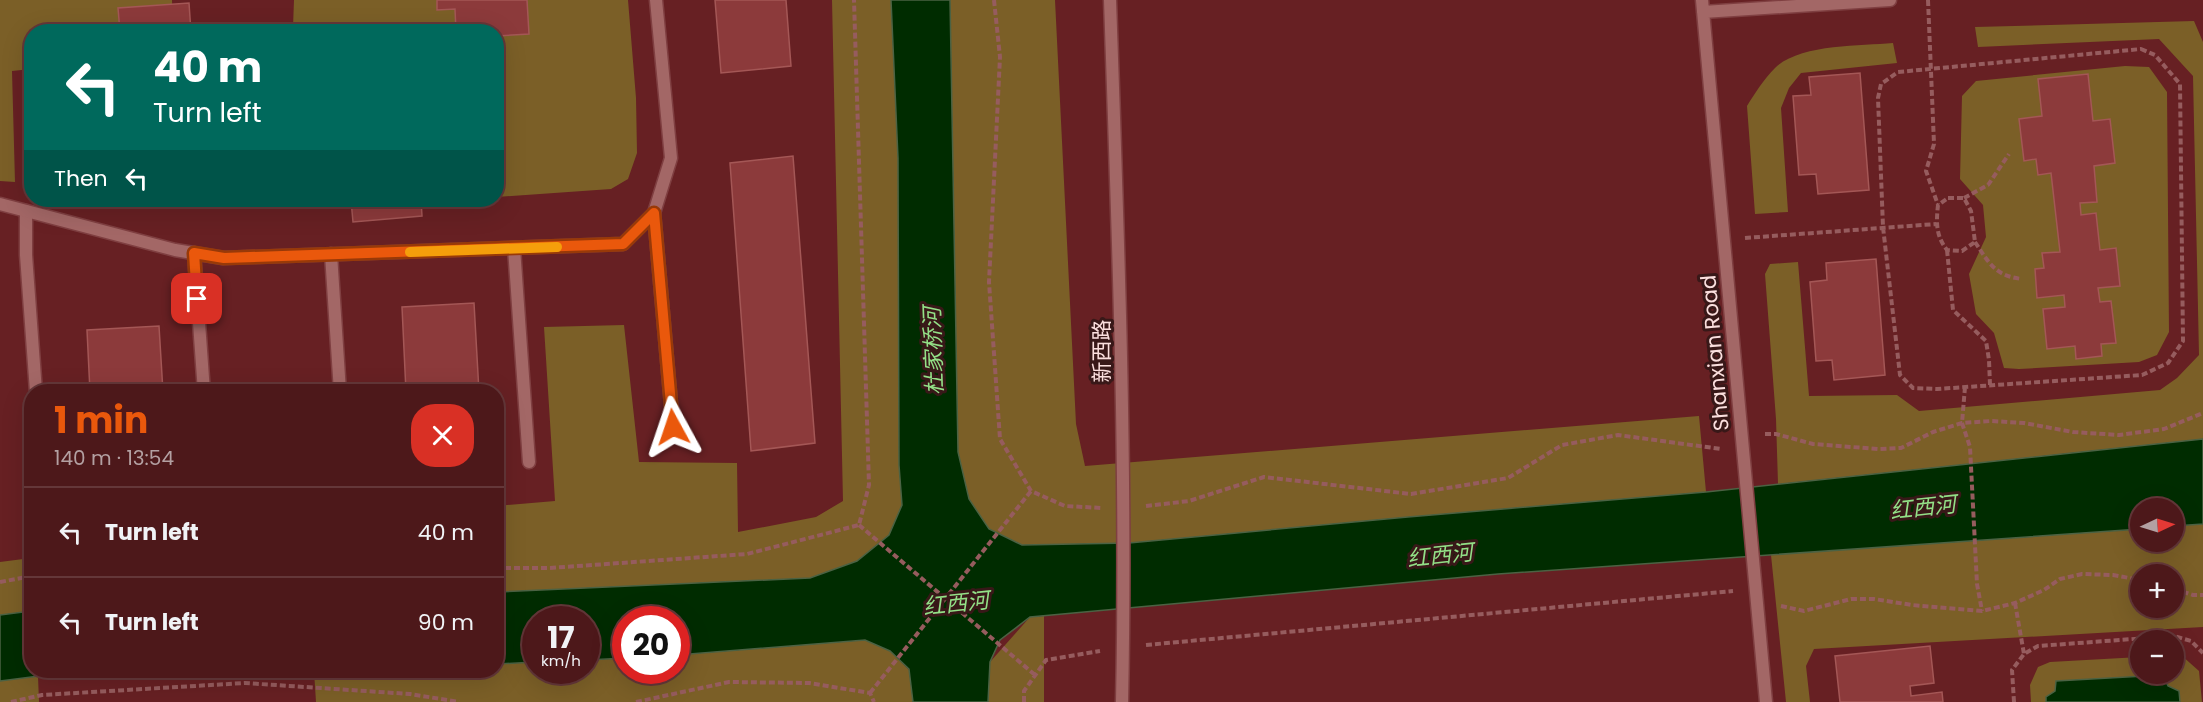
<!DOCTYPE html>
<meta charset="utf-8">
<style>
:root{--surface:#4d181a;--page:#572527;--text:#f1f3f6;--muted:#b3a0a2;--line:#643739;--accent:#ea580c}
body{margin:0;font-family:Poppins,"Noto Sans SC",sans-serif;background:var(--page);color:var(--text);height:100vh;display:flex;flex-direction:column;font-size:22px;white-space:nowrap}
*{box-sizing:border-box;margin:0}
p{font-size:20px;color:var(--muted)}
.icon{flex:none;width:33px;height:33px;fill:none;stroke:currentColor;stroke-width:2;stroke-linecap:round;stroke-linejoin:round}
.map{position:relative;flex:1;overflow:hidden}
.sheet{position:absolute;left:24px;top:384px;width:480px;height:294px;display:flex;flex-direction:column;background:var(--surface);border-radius:24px;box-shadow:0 6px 24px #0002,0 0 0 2px var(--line)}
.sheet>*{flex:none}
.hud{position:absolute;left:24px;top:24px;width:480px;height:183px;border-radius:24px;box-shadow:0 6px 24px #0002,0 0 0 2px var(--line);background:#00695c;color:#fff;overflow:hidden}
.needle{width:39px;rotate:86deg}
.controls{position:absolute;left:2130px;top:498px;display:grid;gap:12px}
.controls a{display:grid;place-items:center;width:54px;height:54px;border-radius:50%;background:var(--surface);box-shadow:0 6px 24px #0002,0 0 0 2px var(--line);font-size:30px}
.speed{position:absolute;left:522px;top:606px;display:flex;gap:12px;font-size:30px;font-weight:700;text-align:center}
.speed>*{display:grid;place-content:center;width:78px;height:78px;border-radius:50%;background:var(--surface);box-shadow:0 6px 24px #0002,0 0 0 2px var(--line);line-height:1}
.speed small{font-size:15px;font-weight:400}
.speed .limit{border:9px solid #d22;background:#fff;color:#111}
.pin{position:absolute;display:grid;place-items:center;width:51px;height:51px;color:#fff;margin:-26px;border-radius:12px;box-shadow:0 3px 9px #0006}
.me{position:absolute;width:66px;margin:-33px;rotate:355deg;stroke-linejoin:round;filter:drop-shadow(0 0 4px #0008)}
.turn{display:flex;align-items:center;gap:21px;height:126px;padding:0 30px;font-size:27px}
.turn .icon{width:78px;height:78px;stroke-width:2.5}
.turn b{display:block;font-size:42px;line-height:51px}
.then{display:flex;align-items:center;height:57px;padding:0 30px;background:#0003;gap:12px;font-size:22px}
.round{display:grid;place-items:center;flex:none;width:63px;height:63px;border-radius:24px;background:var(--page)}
.head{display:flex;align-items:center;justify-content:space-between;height:102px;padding:0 30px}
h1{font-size:36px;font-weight:700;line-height:45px;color:var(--accent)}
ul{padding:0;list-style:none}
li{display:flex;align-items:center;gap:18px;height:90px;padding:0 30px;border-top:2px solid var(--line)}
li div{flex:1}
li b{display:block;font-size:22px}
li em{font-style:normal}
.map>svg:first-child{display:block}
</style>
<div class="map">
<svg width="2203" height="702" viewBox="0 0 2203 702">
<rect width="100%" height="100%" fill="#672023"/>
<path fill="#7b5f27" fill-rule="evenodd" d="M0,0H172L173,31L32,32L31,69L12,71L15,182L0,181Z
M294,0H628L636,98L637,153L628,179L611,189L497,197L496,32H263L293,27Z
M832,0H891L898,158L899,465L902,505L889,535L857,561L810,578L497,592L496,506L555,501L544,327L624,325L639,462L737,463L738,532L816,517L843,501Z
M950,0H1055L1076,424L1085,466L1699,416L1706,492L1408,517L1129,543L1022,545L989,530L969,499L958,452Z
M2194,21L2203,42V439L1778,484L1776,419L1765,274L1770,264L1798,262L1809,396L1897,395L1919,411L2160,390L2177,378L2199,355L2193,76L2159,39L1978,47L1975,27Z
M1893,43L1897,63L1801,73L1789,88L1781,108L1788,212L1755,214L1747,106C1755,93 1764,79 1775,68C1799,44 1860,46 1893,43Z
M2125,66L2149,67L2167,92L2169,332L2157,355L2139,362L2019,369L2004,368L1994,333L1976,314L1969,274L1986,237L1983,205L1960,179L1962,96L1976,81Z
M2203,524V627L1814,649L1806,666L1810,702H1786L1771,555L2140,529V542H2174V526ZM2140,574H2174V608H2140Z
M31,558V611L0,615V562Z
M1044,616V702H988L990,662L1030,617Z
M866,640L890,651L909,670L913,702H316L314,671L496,670L497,664L535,662L536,670H586L587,660L625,658L626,670H676L677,655Z
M2174,655H2181L2199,671L2202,702H2031L2030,685L2038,667L2050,662L2140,657V674H2174Z
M38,676L39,702H0V681Z"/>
<path fill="#002c00" stroke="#4b6243" stroke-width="1.5" d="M891,0H950L958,452L969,499L989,529L1022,545L1129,543L1408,517L1706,492L2203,439V524L2174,526V508H2140V529L1498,574L1030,617L1000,640L990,662L988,702H913L909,669L890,651L865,640L677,655L676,620H626L625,658L587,660L586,620H536L535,662L497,664V592L810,578L857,561L889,535L902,505L899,465L898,158Z
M31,611L32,670L78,671L0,681V615Z
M2163,675L2168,686L2179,691L2180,702H2046V697L2055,691L2056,681Z"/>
<path fill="#8c3a3b" stroke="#a45756" stroke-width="1.5" d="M437,0H527L529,34L496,36V32H456L455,9L437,10Z
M715,0H786L791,66L721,73Z
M189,3L191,32H120L118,8Z
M1860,73L1869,190L1818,194L1816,174L1799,175L1793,96L1811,95L1809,77Z
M2088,74L2093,121L2110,119L2115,163L2094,166L2097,202L2080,203L2081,215L2096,213L2100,250L2116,248L2120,286L2098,288L2100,302L2111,301L2116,343L2101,344L2102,356L2076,359L2075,346L2047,349L2043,309L2065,307L2064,295L2037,298L2035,269L2044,268L2042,253L2060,252L2051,173L2038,175L2036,159L2024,161L2019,119L2042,116L2038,79Z
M793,156L815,443L751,451L730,163Z
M351,200H421L422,216L353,222Z
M1876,259L1885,375L1834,380L1832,360L1816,361L1810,282L1827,280L1826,263Z
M474,303L479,392H406L402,307Z
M159,326L163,392H90L87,330Z
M1930,646L1934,683L1910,686L1911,696L1942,692L1943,702H1840L1835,656Z"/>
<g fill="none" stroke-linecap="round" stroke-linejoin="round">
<g stroke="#7f3f41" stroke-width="15">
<path id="service" d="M26,211V255L36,392
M654,213L673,427
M514,248L529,462
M194,253L204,392
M331,254L340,392"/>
</g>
<g stroke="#7f3f41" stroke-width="15">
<path id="minor" d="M1702,0L1766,702
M1703,12L1890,0
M0,204L175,250L223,258L623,244L654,213L671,158L656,0"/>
</g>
<g stroke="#7f3f41" stroke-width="15">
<path id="tertiary" d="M1110,0C1118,234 1127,468 1122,702"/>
</g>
<path stroke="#965c5e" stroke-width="4" stroke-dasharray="6 3" stroke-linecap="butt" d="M994,0L1000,57L989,282L1000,439L1031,491L1065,506L1102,508
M1928,0L1934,144L1926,171L1938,205
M2141,49L2155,55L2180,84L2183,341L2168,363L2142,375L1937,389L1913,388L1900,375L1883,227L1878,98L1881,84L1898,72Z
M1948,198H1964L1971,211L1975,242L1962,251L1947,250C1936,236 1936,223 1938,205Z
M1964,198L1988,185L2009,154
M1745,238L1936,224
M1975,242C1989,263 1995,276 2022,279
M1947,250L1953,310L1986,341L1989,360L1990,385
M1965,387L1962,423L1970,447L1977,584L1982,611
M1765,434H1776L1813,444L1878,449L1901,448L1933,432L1962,423L1991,421L2024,423L2073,432L2119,435L2164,429L2203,413
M1146,506L1189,501L1264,477L1411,494L1508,478L1562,445L1618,435L1721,449
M859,525L1035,675
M496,568H550L747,554L859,525L869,485L854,0
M0,582L32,576
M2174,589L2193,595H2203
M2015,603L2024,654
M1781,606L1804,611L1851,599H1874L1912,605L1982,611L2015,603L2044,590L2060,579L2082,574L2113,575L2140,580
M1146,645L1733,591
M870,693L1031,491
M11,702L42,695L245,683L410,694L459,702
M636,702L729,682L809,683L870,693L874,702
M1024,702V691L1046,660L1100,651
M2014,702L2012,670L2024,654L2038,646L2174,636L2191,641L2203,653"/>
<use href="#service" stroke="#a36766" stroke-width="12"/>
<use href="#minor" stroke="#a36766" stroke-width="12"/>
<use href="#tertiary" stroke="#a36766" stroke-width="12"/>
</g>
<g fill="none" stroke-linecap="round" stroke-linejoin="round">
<g stroke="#983908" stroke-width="15">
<path id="route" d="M197,299L194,253L224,258L623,244L654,213L673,427"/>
</g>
<use href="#route" stroke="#ea580c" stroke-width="10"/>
<path stroke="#f59e0b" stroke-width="10" d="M410,252L557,247"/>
</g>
<g text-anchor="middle" stroke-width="6" stroke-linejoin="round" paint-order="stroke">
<g font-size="21" fill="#fbdfde" stroke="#381818">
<text transform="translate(1102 351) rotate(-90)" y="7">新西路</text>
<text transform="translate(1715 353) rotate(-95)" y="7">Shanxian Road</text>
</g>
<g font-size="22" font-style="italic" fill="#93e087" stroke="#381818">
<text transform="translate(933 351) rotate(-92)" y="8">杜家桥河</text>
<text transform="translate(1923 507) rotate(-6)" y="8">红西河</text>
<text transform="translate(1440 555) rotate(-6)" y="8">红西河</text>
<text transform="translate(956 603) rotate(-6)" y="8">红西河</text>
</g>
</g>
</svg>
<div class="controls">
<a><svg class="needle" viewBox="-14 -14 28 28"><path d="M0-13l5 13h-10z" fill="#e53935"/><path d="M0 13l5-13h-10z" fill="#b3a0a2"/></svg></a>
<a>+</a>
<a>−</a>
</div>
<div class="speed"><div>17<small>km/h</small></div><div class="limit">20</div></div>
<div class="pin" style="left:197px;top:299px;background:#d93025"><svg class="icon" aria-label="arrive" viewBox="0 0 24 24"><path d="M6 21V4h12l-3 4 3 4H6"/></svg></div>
<svg class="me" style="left:673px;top:427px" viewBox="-20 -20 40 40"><path d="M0-17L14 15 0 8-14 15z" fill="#ea580c" stroke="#fff" stroke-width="4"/></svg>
<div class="hud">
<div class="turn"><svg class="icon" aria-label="left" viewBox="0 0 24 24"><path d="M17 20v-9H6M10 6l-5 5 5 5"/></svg><div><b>40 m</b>Turn left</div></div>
<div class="then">Then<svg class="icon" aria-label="left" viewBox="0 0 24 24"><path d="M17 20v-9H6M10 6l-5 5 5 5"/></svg></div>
</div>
<section class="sheet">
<div class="head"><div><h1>1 min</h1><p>140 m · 13:54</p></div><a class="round" style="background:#d93025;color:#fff"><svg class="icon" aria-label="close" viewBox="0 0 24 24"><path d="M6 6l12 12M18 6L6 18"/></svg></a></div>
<ul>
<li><svg class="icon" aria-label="left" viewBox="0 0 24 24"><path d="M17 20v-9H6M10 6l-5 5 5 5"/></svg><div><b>Turn left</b></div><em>40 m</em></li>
<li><svg class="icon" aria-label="left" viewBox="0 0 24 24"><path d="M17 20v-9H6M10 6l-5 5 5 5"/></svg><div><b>Turn left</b></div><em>90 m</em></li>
</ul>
</section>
</div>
